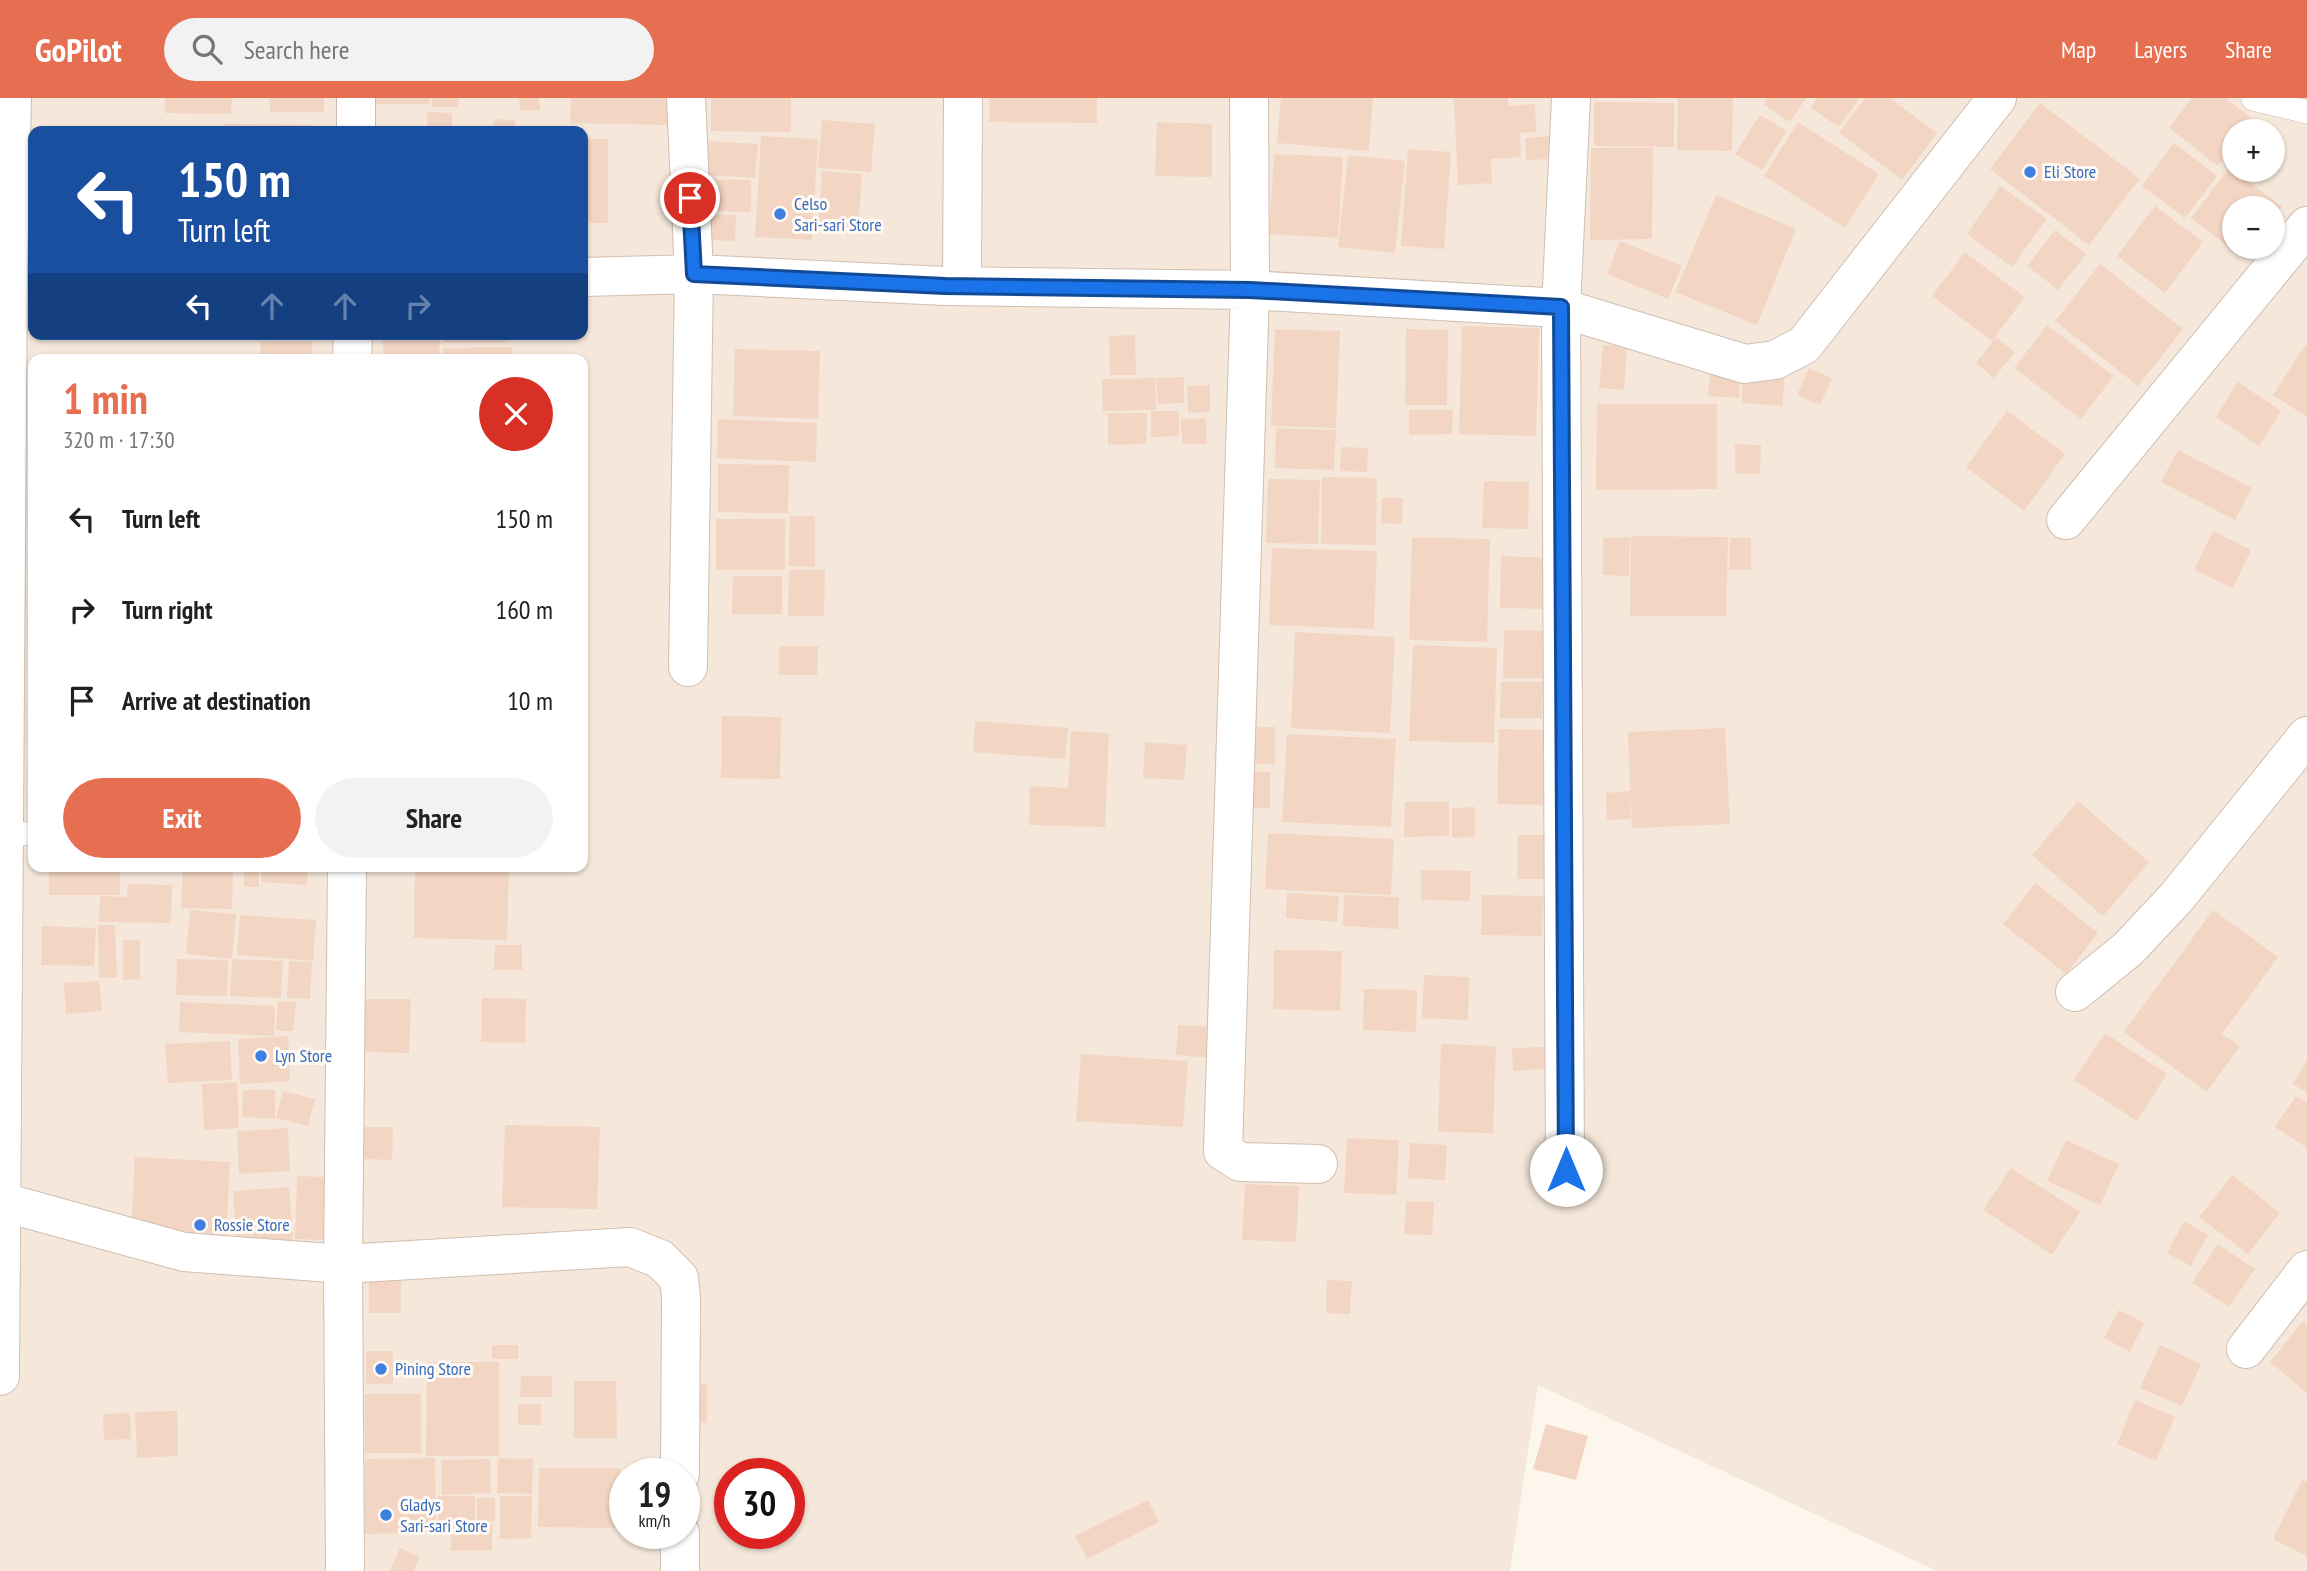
<!DOCTYPE html>
<meta charset="utf-8">
<style>
:root{--surface:#fff;--page:#f2f2f2;--text:#202124;--muted:#757577;--accent:#e76f51}
body{margin:0;font-family:"PT Sans Narrow",sans-serif;background:var(--page);color:var(--text);height:100vh;display:flex;flex-direction:column;font-size:26px;white-space:nowrap}
*{box-sizing:border-box;margin:0}
p{font-size:23px;color:var(--muted)}
.icon{flex:none;width:38px;height:38px;fill:none;stroke:currentColor;stroke-width:2;stroke-linecap:round;stroke-linejoin:round}
.map{position:relative;flex:1;overflow:hidden}
.panel{position:absolute;left:28px;top:256px;width:560px;height:518px;display:flex;flex-direction:column;background:var(--surface);border-radius:14px;box-shadow:0 2px 5px #0004}
.panel>*{flex:none}
.top-card{position:absolute;left:28px;top:28px;width:560px;height:214px;border-radius:14px;box-shadow:0 2px 5px #0004;background:#1a4fa0;color:#fff;overflow:hidden}
.tools{position:absolute;left:2222px;top:21px;display:grid;gap:14px}
.tools a{display:grid;place-items:center;width:63px;height:63px;border-radius:50%;background:var(--surface);box-shadow:0 2px 5px #0004;font-size:35px}
.speed{position:absolute;left:609px;top:1360px;display:flex;gap:14px;font-size:35px;font-weight:700;text-align:center}
.speed>*{display:grid;place-content:center;width:91px;height:91px;border-radius:50%;background:var(--surface);box-shadow:0 2px 5px #0004;line-height:1}
.speed small{font-size:18px;font-weight:400}
.speed .limit{border:10px solid #d22;background:#fff;color:#111}
.pin{position:absolute;display:grid;place-items:center;width:60px;height:60px;color:#fff;margin:-30px;border:4px solid #fff;border-radius:50%;box-shadow:0 2px 7px #0007}
.me{position:absolute;width:77px;margin:-38px;rotate:0deg;stroke-linejoin:round;filter:drop-shadow(0 0 5px #0008)}
.turn{display:flex;align-items:center;gap:24px;height:147px;padding:0 35px;font-size:32px}
.turn .icon{width:91px;height:91px;stroke-width:2.5}
.turn b{display:block;font-size:49px;line-height:60px}
.lanes{display:flex;align-items:center;height:66px;padding:0 35px;background:#0003;justify-content:center;gap:35px;direction:ltr}
.lanes .off{opacity:.35}
.round{display:grid;place-items:center;flex:none;width:74px;height:74px;border-radius:37px;background:var(--page)}
.head{display:flex;align-items:center;justify-content:space-between;height:119px;padding:0 35px}
h1{font-size:42px;font-weight:700;line-height:52px;color:var(--accent)}
.button{display:flex;gap:14px;margin-top:auto;padding:14px 35px}
.button a{flex:1;height:80px;border-radius:42px;background:var(--accent);color:#fff;font-size:28px;font-weight:700;line-height:80px;text-align:center}
.button a+a{background:var(--page);color:var(--text)}
ul{padding:0;list-style:none}
li{display:flex;align-items:center;gap:21px;height:91px;padding:0 35px}
li div{flex:1}
li b{display:block;font-size:26px}
li em{font-style:normal}
header{display:flex;align-items:center;gap:42px;box-sizing:border-box;height:98px;padding:0 35px;background:var(--accent);color:#fff}
header strong{font-size:33px}
nav{display:flex;gap:38px;margin-inline-start:auto;font-size:24px}
.search{width:490px;height:63px;background:var(--page);display:flex;align-items:center;gap:18px;box-sizing:border-box;padding:0 24px;border-radius:38px;color:var(--muted);font-size:26px}
.map>svg:first-child{display:block}
</style>
<header>
<strong>GoPilot</strong>
<div class="search"><svg class="icon" aria-label="search" viewBox="0 0 24 24"><circle cx="10" cy="10" r="6"/><path d="M15 15l6 6"/></svg>Search here</div>
<nav><a>Map</a><a>Layers</a><a>Share</a></nav>
</header>
<div class="map">
<svg width="2307" height="1473" viewBox="0 0 2307 1473">
<rect width="100%" height="100%" fill="#fdf6ec"/>
<path fill="#f5e8da" fill-rule="evenodd" d="M0,0H2307V1473H1937L1538,1287L1510,1473H0ZM33,33H583V236H33ZM2235,33H2273V72H2235ZM2235,110H2273V149H2235ZM33,261H583V768H33ZM625,1376H684V1435H625ZM730,1376H789V1435H730Z"/>
<path fill="#f3d5c3" d="M165,0H232L231,16L165,15Z
M270,0H324V14H270Z
M366,0H430V6H366Z
M432,0H458V9H432Z
M519,0H539L540,12L520,13Z
M571,0H669L668,27L570,25Z
M711,0H791V34L711,33Z
M990,0H1097V25L989,24Z
M1281,0H1373L1369,53L1277,45Z
M1454,0H1508L1509,8L1535,6L1536,34L1520,35L1521,59L1491,61L1492,85L1458,87Z
M1678,0H1733L1732,53L1677,52Z
M1768,0H1806L1790,24L1764,7Z
M1817,0H1860L1839,29L1811,10Z
M1865,0H1890L1937,35L1902,82L1839,35Z
M2192,0H2225L2254,22L2245,33H2235V47L2218,68L2169,30Z
M1594,4L1674,5V49L1594,48Z
M2040,5L2140,81L2089,147L1990,71Z
M427,14L452,15V33H427Z
M1760,17L1787,33L1762,72L1735,56Z
M494,21L515,22V33H494Z
M822,22L875,26L871,74L818,70Z
M1157,24L1212,26V79L1155,78Z
M1798,24L1879,76L1845,130L1764,78Z
M223,26L313,27V33H223Z
M384,29H424V33H384Z
M761,38L818,41L812,142L755,139Z
M1552,38L1553,61L1526,62L1525,40Z
M583,41H608V125H583Z
M709,43L758,46L755,80L707,77Z
M2174,45L2217,78L2185,120L2142,88Z
M1591,50H1653L1652,141L1590,142Z
M1408,51L1451,54L1444,151L1401,148Z
M1274,56L1343,59L1338,140L1269,136Z
M1348,57L1405,63L1395,155L1338,149Z
M2230,69L2282,109L2273,120V110H2235V149H2252L2243,160L2191,120Z
M822,73L862,76L858,131L818,128Z
M708,81L751,82V114L708,113Z
M2000,88L2047,121L2012,169L1967,136Z
M1716,97L1796,131L1757,227L1675,194Z
M2155,108L2203,144L2165,195L2117,158Z
M709,117H736L735,143L708,142Z
M2055,132L2086,156L2058,192L2027,168Z
M1620,143L1682,168L1668,201L1607,176Z
M1965,154L2025,199L1992,243L1932,198Z
M2100,166L2183,231L2138,288L2055,223Z
M2047,227L2114,278L2081,321L2014,270Z
M1462,228L1539,230L1536,338L1459,336Z
M1275,231L1340,233L1336,330L1271,328Z
M1406,231L1448,232L1447,307H1405Z
M383,236H439L440,261H383Z
M444,236H506V244H444Z
M1135,237L1136,277H1110L1109,238Z
M1996,239L2015,254L1994,280L1976,265Z
M312,243V261H261L260,244Z
M1603,247L1627,249L1624,292L1599,290Z
M2305,247L2307,249V319L2273,297Z
M512,249V261H443V250Z
M735,251L820,253L818,321L733,318Z
M1809,270L1832,280L1820,307L1797,297Z
M1744,273L1785,276L1782,308L1741,305Z
M1710,274L1740,276L1739,300L1708,298Z
M1184,279V305L1158,306L1156,280Z
M1155,280L1156,312L1103,313L1102,281Z
M2238,284L2281,313L2259,348L2216,319Z
M1210,287V314L1188,315L1187,288Z
M1597,306H1717V391L1596,392Z
M1409,312H1453L1452,336L1409,337Z
M1151,313H1179V338L1151,339Z
M2007,313L2065,356L2024,413L1966,369Z
M1108,315H1147L1146,346L1108,347Z
M1206,320L1207,346H1182L1181,321Z
M718,321L817,325L816,364L717,360Z
M1276,330L1336,332L1334,372L1275,370Z
M1735,346L1761,347L1760,376H1735Z
M1341,349L1368,350L1367,374L1340,373Z
M2178,352L2252,390L2235,422L2161,384Z
M718,366L789,367L788,415L718,414Z
M1322,379L1377,380L1376,447L1321,446Z
M1268,381L1320,382L1318,446L1266,445Z
M1484,383L1529,384L1528,431L1482,430Z
M1382,400H1403L1402,426L1381,425Z
M790,418H815V469L789,468Z
M716,421H785V472H716Z
M2213,433L2251,452L2233,490L2194,472Z
M1631,438L1728,439L1726,518H1630Z
M1412,439L1490,441L1487,544L1409,542Z
M1630,439L1629,478L1603,477V440Z
M1730,440H1751V472H1729Z
M1272,450L1377,453L1374,531L1269,527Z
M1501,458L1555,460L1554,511L1500,510Z
M789,472H825L824,518H788Z
M733,478H782V516H732Z
M1504,532L1554,533L1553,580H1503Z
M1295,534L1395,539L1390,635L1291,630Z
M1413,547L1497,550L1494,645L1409,643Z
M779,548H818L817,577H779Z
M1501,584H1543L1542,620H1500Z
M722,618L781,619L780,681L721,680Z
M975,623L1068,630L1065,661L973,654Z
M1241,628L1275,629V666L1240,665Z
M1725,630L1730,726L1632,730L1630,696V721L1607,722L1606,695L1630,693L1628,634Z
M1499,631L1545,632L1543,707L1497,706Z
M1071,633L1109,635L1105,729L1029,727L1030,688L1068,690Z
M1287,636L1396,641L1391,729L1282,724Z
M1145,644L1187,647L1184,682L1143,680Z
M1239,673L1270,674V710L1239,709Z
M2078,703L2149,764L2103,818L2032,757Z
M1405,704H1449V738L1404,739Z
M1475,709V739L1452,740V710Z
M1268,735L1394,741L1391,797L1265,791Z
M1518,737H1545L1544,781H1517Z
M49,768H120V797H49Z
M183,768H233L232,811L181,810Z
M244,768H259V789H244Z
M262,768H308L307,787L261,784Z
M415,768H509L507,842L414,840Z
M1421,772L1471,773L1470,803L1421,802Z
M2035,785L2098,835L2066,876L2003,826Z
M128,786L172,787L171,825L99,824L100,798L127,799Z
M1287,795L1339,798L1337,824L1286,820Z
M1344,797L1399,799L1398,831L1343,828Z
M1482,797L1543,798L1542,838L1481,837Z
M190,812L236,816L232,861L186,856Z
M2213,812L2278,859L2222,936L2240,948L2207,994L2124,934Z
M240,817L316,822L313,863L237,857Z
M98,827H115L117,879L99,880Z
M42,828L96,830L94,868L41,867Z
M123,842H140V881L123,882Z
M495,847H522V872H494Z
M1274,852L1342,853L1340,913L1273,911Z
M177,861L228,862L227,898L176,897Z
M232,861L283,863L281,900L230,898Z
M289,863L312,864L310,901L287,900Z
M1424,877L1469,879L1468,922L1422,920Z
M99,883L102,913L66,916L64,885Z
M1364,891L1417,892L1416,934L1363,932Z
M482,900L526,901L525,945L481,944Z
M365,901H411L409,955L364,954Z
M278,903L296,904L293,933H276Z
M180,904L275,908L274,938L179,934Z
M1178,927L1215,929L1213,960L1176,957Z
M2105,935L2167,976L2137,1023L2074,982Z
M288,938L290,983L240,986L238,941Z
M230,943L232,982L168,985L165,946Z
M1441,946L1496,948L1493,1035L1438,1034Z
M1544,949L1546,971L1513,973L1512,950Z
M1081,956L1188,963L1183,1029L1076,1023Z
M2307,962V995L2293,986Z
M237,984L239,1030L204,1032L202,986Z
M243,992H275V1021L242,1019Z
M283,993L315,1001L308,1028L276,1020Z
M2296,998L2307,1005V1050L2275,1029Z
M505,1027L600,1029L597,1111L502,1109Z
M363,1029H393L392,1062L363,1061Z
M288,1030L290,1073L239,1076L237,1033Z
M1347,1040L1399,1042L1396,1097L1344,1095Z
M2066,1042L2119,1066L2100,1107L2047,1083Z
M1410,1045L1447,1047L1445,1082L1408,1080Z
M135,1059L230,1064L226,1140L131,1135Z
M2011,1070L2080,1114L2052,1157L1983,1112Z
M2232,1077L2280,1115L2248,1156L2199,1119Z
M297,1078L325,1079L324,1142L295,1141Z
M1245,1086L1299,1088L1296,1144L1242,1142Z
M289,1089L293,1146L237,1150L233,1093Z
M1406,1103L1434,1104L1432,1137L1404,1136Z
M2184,1123L2208,1137L2191,1168L2167,1155Z
M2218,1146L2255,1171L2229,1209L2192,1185Z
M369,1182H401V1215H369Z
M1327,1182L1352,1183L1350,1216L1326,1215Z
M2119,1212L2144,1225L2130,1254L2104,1240Z
M2303,1223L2307,1227V1295L2270,1264Z
M492,1247H518V1261H492Z
M2160,1247L2201,1266L2182,1308L2140,1290Z
M366,1253H393V1286H366Z
M427,1264H499V1358H426Z
M521,1278H552V1299H520Z
M574,1283H616L617,1340H574Z
M683,1286H707V1325H682Z
M365,1296H421V1355H365Z
M2135,1302L2175,1319L2156,1363L2117,1346Z
M518,1306H541V1327H518Z
M177,1313L178,1358L137,1360L135,1314Z
M130,1315L131,1341L104,1342L103,1316Z
M1546,1326L1588,1338L1576,1382L1533,1371Z
M435,1360L436,1435L365,1436V1361Z
M498,1360L533,1361L532,1396L497,1395Z
M490,1361L491,1395L442,1397L441,1362Z
M539,1370H620L619,1430L538,1429Z
M625,1370H659V1376H624Z
M2302,1382L2307,1384V1458L2273,1441Z
M438,1398H475V1424L438,1425Z
M500,1398H532L531,1440L500,1441Z
M477,1400H495V1423L477,1424Z
M1148,1402L1159,1424L1087,1461L1075,1438Z
M451,1426H492V1452L451,1453Z
M400,1450L420,1459L414,1473H390Z"/>
<g fill="none" stroke-linecap="round" stroke-linejoin="round">
<g stroke="#d1beb0" stroke-width="24">
<path id="lane" d="M2253,1L2307,14
M5,735L33,736"/>
</g>
<g stroke="#d1beb0" stroke-width="40">
<path id="street" d="M686,0L694,176L688,569
M1249,0L1250,192L1223,1053L1240,1064L1318,1066
M356,33V0
M583,179L694,176L945,188L1250,192L1561,210L1745,266L1775,262L1804,247L1997,0
M962,188L963,0
M352,261L353,236
M2066,422L2307,128
M347,768L343,1166L630,1149L660,1161L679,1180L681,1199L680,1376
M2075,894L2128,851L2176,800L2307,638
M1565,1072L1561,210L1571,0
M3,1104L184,1154L343,1166L345,1473
M2246,1251L2307,1172
M0,1278L8,174L12,0
M680,1473V1435"/>
</g>
<use href="#lane" stroke="#fff" stroke-width="23"/>
<use href="#street" stroke="#fff" stroke-width="38"/>
</g>
<g fill="none" stroke-linecap="round" stroke-linejoin="round">
<g stroke="#114b97" stroke-width="18">
<path id="route" d="M690,100L694,176L945,188L1250,192L1561,209L1566,1072"/>
</g>
<use href="#route" stroke="#1a73e8" stroke-width="12"/>
</g>
<g fill="#3f7fe0" stroke="#fffaf3" stroke-width="2.5">
<circle cx="2030" cy="74" r="7"/>
<circle cx="780" cy="116" r="7"/>
<circle cx="261" cy="958" r="7"/>
<circle cx="200" cy="1127" r="7"/>
<circle cx="381" cy="1271" r="7"/>
<circle cx="386" cy="1417" r="7"/>
</g>
<g text-anchor="middle" stroke-width="6" stroke-linejoin="round" paint-order="stroke">
<g font-size="18" fill="#366cbe" stroke="#fffaf3" text-anchor="start">
<text x="2044" y="80">Eli Store</text>
<text x="794" y="112">Celso<tspan x="794" dy="21">Sari-sari Store</tspan></text>
<text x="275" y="964">Lyn Store</text>
<text x="214" y="1133">Rossie Store</text>
<text x="395" y="1277">Pining Store</text>
<text x="400" y="1413">Gladys<tspan x="400" dy="21">Sari-sari Store</tspan></text>
</g>
</g>
</svg>
<div class="tools">
<a>+</a>
<a>−</a>
</div>
<div class="speed"><div>19<small>km/h</small></div><div class="limit">30</div></div>
<div class="pin" style="left:690px;top:100px;background:#d93025"><svg class="icon" aria-label="arrive" viewBox="0 0 24 24"><path d="M6 21V4h12l-3 4 3 4H6"/></svg></div>
<svg class="me" style="left:1566px;top:1072px" viewBox="-20 -20 40 40"><circle r="19" fill="#fff"/><path d="M0-13L10 11 0 6-10 11z" fill="#1a73e8"/></svg>
<div class="top-card">
<div class="turn"><svg class="icon" aria-label="left" viewBox="0 0 24 24"><path d="M17 20v-9H6M10 6l-5 5 5 5"/></svg><div><b>150 m</b>Turn left</div></div>
<div class="lanes"><svg class="icon" aria-label="left" viewBox="0 0 24 24"><path d="M17 20v-9H6M10 6l-5 5 5 5"/></svg><svg class="icon off" aria-label="ahead" viewBox="0 0 24 24"><path d="M12 20V5M6 11l6-6 6 6"/></svg><svg class="icon off" aria-label="ahead" viewBox="0 0 24 24"><path d="M12 20V5M6 11l6-6 6 6"/></svg><svg class="icon off" aria-label="right" viewBox="0 0 24 24"><path d="M7 20v-9h11M14 6l5 5-5 5"/></svg></div>
</div>
<section class="panel">
<div class="head"><div><h1>1 min</h1><p>320 m · 17:30</p></div><a class="round" style="background:#d93025;color:#fff"><svg class="icon" aria-label="close" viewBox="0 0 24 24"><path d="M6 6l12 12M18 6L6 18"/></svg></a></div>
<ul>
<li><svg class="icon" aria-label="left" viewBox="0 0 24 24"><path d="M17 20v-9H6M10 6l-5 5 5 5"/></svg><div><b>Turn left</b></div><em>150 m</em></li>
<li><svg class="icon" aria-label="right" viewBox="0 0 24 24"><path d="M7 20v-9h11M14 6l5 5-5 5"/></svg><div><b>Turn right</b></div><em>160 m</em></li>
<li><svg class="icon" aria-label="arrive" viewBox="0 0 24 24"><path d="M6 21V4h12l-3 4 3 4H6"/></svg><div><b>Arrive at destination</b></div><em>10 m</em></li>
</ul>
<div class="button"><a>Exit</a><a>Share</a></div>
</section>
</div>
